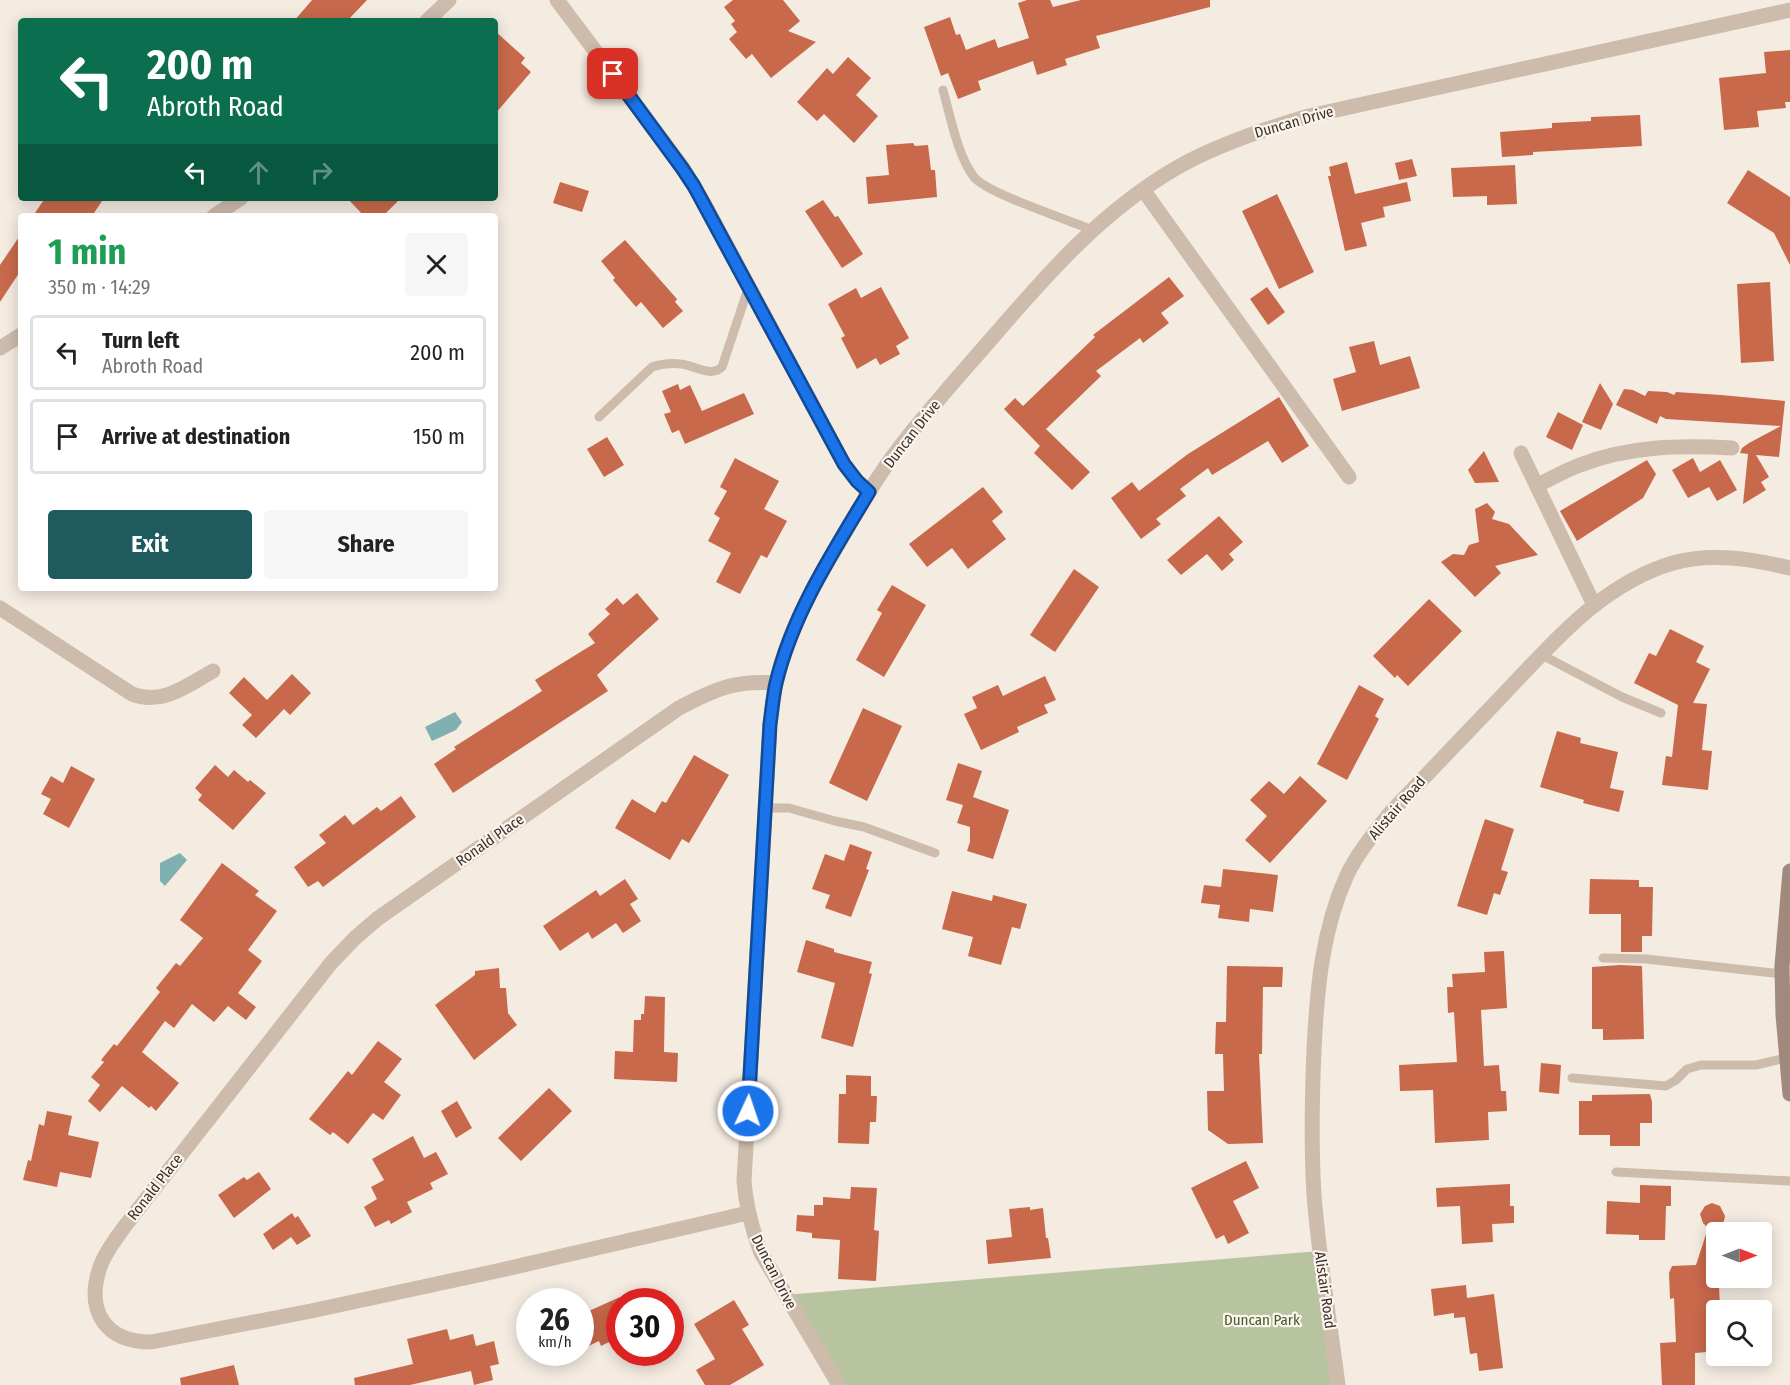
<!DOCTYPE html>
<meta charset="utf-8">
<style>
:root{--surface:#fff;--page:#f6f6f6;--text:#222;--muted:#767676;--line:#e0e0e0;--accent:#1f5a5e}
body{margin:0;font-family:"Fira Sans Condensed",sans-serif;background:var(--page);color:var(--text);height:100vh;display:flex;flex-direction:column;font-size:22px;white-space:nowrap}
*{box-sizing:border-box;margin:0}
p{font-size:20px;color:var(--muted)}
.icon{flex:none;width:33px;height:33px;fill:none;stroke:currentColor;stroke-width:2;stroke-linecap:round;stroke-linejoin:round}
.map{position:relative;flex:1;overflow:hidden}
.side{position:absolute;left:18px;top:213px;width:480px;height:378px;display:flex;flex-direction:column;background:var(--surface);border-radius:6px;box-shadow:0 3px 15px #0003}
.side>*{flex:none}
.hud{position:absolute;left:18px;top:18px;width:480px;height:183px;border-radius:6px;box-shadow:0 3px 15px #0003;background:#0b6e4f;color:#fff;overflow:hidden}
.needle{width:39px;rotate:90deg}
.buttons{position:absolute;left:1706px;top:1222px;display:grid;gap:12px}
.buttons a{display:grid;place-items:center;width:66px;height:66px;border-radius:6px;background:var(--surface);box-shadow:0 3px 15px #0003;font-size:30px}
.speed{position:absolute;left:516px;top:1288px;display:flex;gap:12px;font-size:30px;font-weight:700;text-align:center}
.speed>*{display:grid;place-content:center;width:78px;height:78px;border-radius:50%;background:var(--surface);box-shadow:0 3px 15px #0003;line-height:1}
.speed small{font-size:15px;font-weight:400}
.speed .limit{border:9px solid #d22;background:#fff;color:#111}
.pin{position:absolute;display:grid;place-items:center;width:51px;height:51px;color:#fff;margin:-26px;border-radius:12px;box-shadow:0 3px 9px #0006}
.me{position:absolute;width:66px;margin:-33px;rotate:3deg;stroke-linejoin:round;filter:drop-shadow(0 0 4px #0008)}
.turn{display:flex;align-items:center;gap:21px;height:126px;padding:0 30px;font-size:27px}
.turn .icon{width:78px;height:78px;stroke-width:2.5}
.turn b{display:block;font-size:42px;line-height:51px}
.lanes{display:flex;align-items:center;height:57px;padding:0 30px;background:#0003;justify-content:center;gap:30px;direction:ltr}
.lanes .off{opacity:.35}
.round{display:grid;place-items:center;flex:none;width:63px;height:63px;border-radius:6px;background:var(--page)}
.head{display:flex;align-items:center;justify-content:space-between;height:102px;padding:0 30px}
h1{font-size:36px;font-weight:700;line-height:45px;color:#1e9e55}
.cta{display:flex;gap:12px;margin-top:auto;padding:12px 30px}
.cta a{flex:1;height:69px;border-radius:6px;background:var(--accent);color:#fff;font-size:24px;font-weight:700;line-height:69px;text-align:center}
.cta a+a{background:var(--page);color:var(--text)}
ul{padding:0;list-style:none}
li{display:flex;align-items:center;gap:18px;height:75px;margin:0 12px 9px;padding:0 18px;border:3px solid var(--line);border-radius:6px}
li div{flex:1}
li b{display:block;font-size:22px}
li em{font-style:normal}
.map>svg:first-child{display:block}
</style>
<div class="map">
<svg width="1790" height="1385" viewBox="0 0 1790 1385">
<rect width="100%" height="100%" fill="#f4ebe1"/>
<path fill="#b8c4a0" d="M1320,1251L1338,1385H839L785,1295Z"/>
<path fill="#7fb0b2" d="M455,712L462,722L456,730L432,741L425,727Z
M180,853L187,860L165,886L160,881V863Z"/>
<path fill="#c8694b" d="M312,0H367L347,21H294Z
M733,0H783L800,21L788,31L816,42L771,78L752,54L746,59L729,39L737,32L731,24L735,21L724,7Z
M1027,0H1050L1053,7L1081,0H1210V7L1096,36L1100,48L1065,59L1067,65L1037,75L1033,61L978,81L981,90L958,99L948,73L941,76L924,27L950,17L956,35L960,34L966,50L995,39L998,48L1029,38L1018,3Z
M495,31L525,58L521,63L531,72L495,114Z
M1790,50V102H1785L1786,108L1757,111L1759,127L1724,130L1719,78L1766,73L1764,52Z
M848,57L871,78L856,95L878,116L854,143L824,114L817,121L797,102L827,68L833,74Z
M1640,115L1642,146L1533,152V155L1502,157L1500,132L1552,128V123L1591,121V117Z
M913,143L915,146L928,145L931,170H935L937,197L868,204L866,177L889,175L886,145Z
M1412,159L1417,176L1399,180L1395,163Z
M1347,162L1355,194L1407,182L1411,201L1383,207L1385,217L1361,223L1367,246L1345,251L1328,176H1331L1329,167Z
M1515,165L1517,204L1487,205V196L1453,197L1451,168Z
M1748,170L1790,197V265L1774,233L1727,203Z
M560,182L589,191L582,212L553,203Z
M1277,194L1314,272L1279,289L1242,211Z
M45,198H104L92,216H33Z
M347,198H401L383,216H364Z
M823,200L835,217L838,216L863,254L842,268L805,211Z
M21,234V270L0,302V265Z
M625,240L677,299L675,302L683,311L663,328L641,302L636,307L613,280L615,278L601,261Z
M1169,277L1184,296L1161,313L1169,323L1143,343L1140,338L1096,371L1101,376L1046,429L1090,472L1072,490L1034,453L1040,446L1004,409L1015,398L1023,406L1095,337L1093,335Z
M1770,282L1774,361L1741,363L1737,284Z
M881,287L909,338L896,346L900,354L880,365L876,358L857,369L841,338L845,336L828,304L856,288L861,298Z
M1267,287L1285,312L1268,325L1250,299Z
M1374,341L1380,365L1410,356L1420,388L1342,411L1333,379L1356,372L1349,347Z
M1600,383L1613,404L1601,430L1582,422Z
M678,384L680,390L690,385L702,411L744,393L754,414L685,444L679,430L672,433L664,414L671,412L662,391Z
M1624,389L1633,390L1645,396L1648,391L1667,392L1674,395L1676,392L1721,395L1785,401L1779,457L1756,455L1769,477L1761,482L1766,490L1743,504L1748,454L1740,453L1742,448L1749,443L1781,426L1666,419L1660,416L1657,424L1616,405Z
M1279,397L1309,446L1282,463L1268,441L1212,475L1208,468L1180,489L1186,496L1156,519L1161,524L1141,539L1111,498L1132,482L1139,491L1188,454Z
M1558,412L1583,425L1572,450L1546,437Z
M607,437L624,465L604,477L587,449Z
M1484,451L1499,482L1475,483L1468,470Z
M735,458L779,481L764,509L787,521L767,558L761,555L740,594L716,582L731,553L708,541L720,518L714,514L727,491L720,487Z
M1693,458L1700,472L1720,460L1737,490L1717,501L1709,487L1688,498L1672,470Z
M1647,460L1656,474L1643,498L1577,541L1560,511Z
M983,487L1003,512L992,521L1006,539L968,569L952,548L927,567L909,544Z
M1487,503L1495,512L1492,519L1509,524L1538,555L1495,566L1501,573L1475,597L1441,562L1453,554L1464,555L1469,545L1479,542L1475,509Z
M1219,516L1243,542L1229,554L1234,560L1222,571L1207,554L1181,575L1167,560Z
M1074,569L1099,587L1055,652L1030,635Z
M892,585L926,605L884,677L856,660L882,613L877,610Z
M637,593L659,619L597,675L608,691L453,793L434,764L456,749L454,747L542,691L535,680L595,643L588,634L610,614L605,609L617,598L623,605Z
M1429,599L1462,631L1408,686L1397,675L1395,678L1373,656Z
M1670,629L1704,646L1696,662L1710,669L1693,703L1707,704L1702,750L1712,751L1708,790L1662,785L1666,756L1672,757L1678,705L1634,683L1649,653L1656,656Z
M292,674L311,693L290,715L284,709L256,738L242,725L252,715L229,693L244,677L267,700Z
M1045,676L1056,700L1044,705L1048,713L1017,727L1019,732L981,750L964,714L977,708L972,697L998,685L1003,696Z
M1359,685L1384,699L1375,716L1379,719L1347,780L1317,764Z
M863,708L902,726L867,801L829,783Z
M1557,731L1581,738L1580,743L1618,752L1610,788L1624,791L1619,812L1583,803L1584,800L1540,787Z
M694,755L729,775L689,843L682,839L670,860L615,828L632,799L655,813L662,801L666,803Z
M958,763L982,771L973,797L1009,810L993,859L967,851L970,842V827L957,823L963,805L946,800Z
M215,765L228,777L234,770L248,782L250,780L266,793L233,830L198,800L202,795L195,788Z
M71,766L95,779L69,828L43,814L51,799L41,794L51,776L63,783Z
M1300,776L1327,801L1270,863L1245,840L1267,816L1250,800L1269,781L1284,794Z
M401,796L416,817L323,887L318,881L308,887L294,867L326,843L319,835L345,815L353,825L377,807L381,811Z
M1485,819L1514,829L1501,870L1508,872L1500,895L1494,893L1487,915L1457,906Z
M850,844L872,852L866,869L869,870L851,917L825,908L830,895L812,889L825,854L844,861Z
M222,863L259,891L255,895L277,911L248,950L262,961L238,993L256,1007L246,1020L228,1006L214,1022L192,1004L174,1028L165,1021L142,1052L179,1083L156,1111L151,1106L149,1108L122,1086L100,1112L88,1101L100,1085L91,1077L104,1062L101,1060L114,1044L117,1046L160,992L156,988L176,963L180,966L203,938L180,920Z
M1223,869L1278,875L1273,912L1250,909L1249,922L1218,918L1220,905L1201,903L1204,885L1221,887Z
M625,879L638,899L630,904L641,921L623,933L616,923L592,939L588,932L560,951L543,926L596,890L600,896Z
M1590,879L1639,880V887H1653L1652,936H1642V952H1621V914H1589Z
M952,891L992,901L993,895L1027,904L1020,929L1012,927L1001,965L968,956L973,937L942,929Z
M806,940L834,949V952L872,962L869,973L872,974L853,1047L821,1038L835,983L797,972Z
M1504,951L1507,1008L1481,1010L1484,1066L1499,1065L1501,1091H1506L1507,1111L1488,1112L1489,1140L1435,1143L1433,1090L1400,1091L1399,1065L1457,1062L1454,1012L1448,1013L1447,987H1453L1452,974L1485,972L1484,952Z
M1620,965L1642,966L1644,1039L1603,1040V1029H1592V967Z
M1227,966L1283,967L1282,987H1263L1262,1054H1259L1263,1143L1228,1144L1208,1130L1207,1091H1224L1223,1054H1215L1216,1022H1226Z
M499,968L500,988H506L508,1013L517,1025L474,1060L435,1005L475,975V971Z
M645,996L665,997L664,1052L678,1053L677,1082L614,1079L615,1051L633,1052L634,1020H641V1014H644Z
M378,1041L402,1059L384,1082L401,1095L383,1120L373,1113L348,1144L333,1132L330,1135L309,1119L348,1071L352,1075Z
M1541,1063L1561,1065L1559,1094L1539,1092Z
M846,1075L871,1076V1096H877L876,1122H870L869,1144L838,1143L839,1094H846Z
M549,1088L572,1111L521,1161L498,1138Z
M1650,1094L1652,1102V1123H1640V1146H1610V1135H1579V1101H1592V1095Z
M457,1101L472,1128L456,1138L441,1111Z
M47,1111L72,1116L68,1135L99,1142L91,1178L60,1172L57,1187L23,1180L28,1160L31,1161L39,1124L44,1126Z
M413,1136L424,1158L436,1152L448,1174L430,1183L433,1189L407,1202L412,1212L391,1224L389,1220L375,1227L364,1207L377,1199L371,1187L384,1180L372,1159Z
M1246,1161L1259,1188L1233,1201L1249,1233L1228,1244L1224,1235L1216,1239L1191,1188Z
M259,1172L271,1189L234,1218L218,1195L244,1177L247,1180Z
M1510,1184V1206H1514V1223L1492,1224L1493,1242L1462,1244L1460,1206L1437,1207L1436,1188Z
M1640,1185L1671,1186V1206H1666L1665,1240H1639V1235L1606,1234L1607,1201L1640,1203Z
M851,1187L877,1188L874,1230L879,1231L876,1281L838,1279L840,1240L812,1238V1233L796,1231L797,1215L814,1216V1205H823V1197L850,1199Z
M1712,1203L1720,1206L1725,1216L1724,1221L1716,1228V1284H1719L1720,1311H1716V1316H1706L1707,1352L1695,1353V1385H1662L1660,1343L1676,1342L1674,1298L1670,1299L1669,1273L1672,1266L1696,1265L1708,1228L1703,1223L1700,1214L1705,1206Z
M1030,1207V1210L1043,1208L1046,1238H1048L1051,1258L988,1264L986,1240L1012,1237L1009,1209Z
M292,1213L295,1218L298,1216L311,1236L297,1245L291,1237L273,1250L263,1234Z
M1466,1285L1467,1298L1494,1294L1503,1368L1479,1371L1477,1353L1470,1354L1465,1317L1454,1318V1313L1434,1316L1431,1289Z
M620,1297V1332L617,1333L619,1337L601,1346L599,1341L580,1350V1315Z
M734,1300L749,1325L742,1329L764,1365L730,1385H705L696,1370L715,1359L694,1324Z
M447,1329L450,1340L473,1334L476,1346L494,1341L499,1364L490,1366L493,1380L474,1385L471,1371L410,1385H355L354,1378L413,1364L407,1339Z
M234,1365L239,1385H181L180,1378Z"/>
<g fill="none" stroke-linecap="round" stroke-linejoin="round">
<path stroke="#cdbbac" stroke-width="9" d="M943,90C950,115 958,157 974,177C986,193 1069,220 1092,230
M599,417L652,367C661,364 671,363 681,364C694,365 710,378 722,367L749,286
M1542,655L1622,697L1661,713
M765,808H789L835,821L864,827L935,853
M1603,958L1646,959L1782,974
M1572,1078L1666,1086L1676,1080L1687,1069L1701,1065H1756L1786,1058
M1616,1172L1790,1181"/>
<path stroke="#cdbbac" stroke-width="15" d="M557,0L683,168L705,205L844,464L857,481L869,492
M427,21L449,0
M1144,191L1349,477
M214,216L241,198
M0,348L21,335
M1521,453L1594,605
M1538,485C1552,478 1566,470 1580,465C1629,446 1680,445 1732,448
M0,608L132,694C162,706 188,685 213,671
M748,1213L497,1271L311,1311L151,1342C107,1342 86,1313 99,1270C104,1254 115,1240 125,1226L331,963L355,938L377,919L679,708C715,689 735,680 776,683
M839,1385L761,1253C752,1229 746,1207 744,1181L770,724C772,711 773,697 776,684C786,635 811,590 836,548C856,514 875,479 899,448C928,410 961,374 992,338C1048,273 1103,210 1178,167C1219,144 1264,129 1309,116L1790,10
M1338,1385C1330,1322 1319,1259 1314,1195C1311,1147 1312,1097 1314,1049C1317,989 1322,930 1347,875C1358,852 1375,831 1391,812C1428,773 1465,735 1502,696C1552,644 1601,584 1673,563C1712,552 1752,559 1790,568"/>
<path stroke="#a18a7d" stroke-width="15" d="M1790,871L1782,966L1783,1015L1790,1094"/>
</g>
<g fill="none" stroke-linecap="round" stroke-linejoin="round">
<g stroke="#114b97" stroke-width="15">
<path id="route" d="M613,74L682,168L694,186L844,464L857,481L869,492C833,552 793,613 776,683C773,696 772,710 770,724L748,1111"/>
</g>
<use href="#route" stroke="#1a73e8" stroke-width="10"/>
</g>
<g text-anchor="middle" stroke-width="4.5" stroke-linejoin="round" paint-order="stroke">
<g font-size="15" fill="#3b302b" stroke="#fbf5ee">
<text transform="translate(1294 122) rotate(-16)" y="5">Duncan Drive</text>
<text transform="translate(912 434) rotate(-52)" y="5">Duncan Drive</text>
<text transform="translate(1397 808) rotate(-49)" y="5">Alistair Road</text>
<text transform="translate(490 840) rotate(-35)" y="5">Ronald Place</text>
<text transform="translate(155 1187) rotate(-52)" y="5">Ronald Place</text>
<text transform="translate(774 1272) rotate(63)" y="5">Duncan Drive</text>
<text transform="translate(1325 1290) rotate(82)" y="5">Alistair Road</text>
</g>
<g font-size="15" fill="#4a5a2e" stroke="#fbf5ee">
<text x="1262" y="1325">Duncan Park</text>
</g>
</g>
</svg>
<div class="buttons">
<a><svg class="needle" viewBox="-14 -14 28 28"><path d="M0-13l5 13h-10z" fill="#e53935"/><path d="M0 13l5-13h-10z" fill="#767676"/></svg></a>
<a><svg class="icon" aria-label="search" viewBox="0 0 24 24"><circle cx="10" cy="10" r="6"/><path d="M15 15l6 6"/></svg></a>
</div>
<div class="speed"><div>26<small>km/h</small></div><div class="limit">30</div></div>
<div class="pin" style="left:613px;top:74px;background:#d93025"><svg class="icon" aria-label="arrive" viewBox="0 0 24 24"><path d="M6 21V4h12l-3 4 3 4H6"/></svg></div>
<svg class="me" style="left:748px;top:1111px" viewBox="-20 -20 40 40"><circle r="17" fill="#1a73e8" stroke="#fff" stroke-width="3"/><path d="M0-11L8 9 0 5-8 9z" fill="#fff"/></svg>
<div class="hud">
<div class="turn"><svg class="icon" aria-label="left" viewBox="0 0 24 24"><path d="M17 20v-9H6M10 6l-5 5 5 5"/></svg><div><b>200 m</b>Abroth Road</div></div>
<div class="lanes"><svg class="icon" aria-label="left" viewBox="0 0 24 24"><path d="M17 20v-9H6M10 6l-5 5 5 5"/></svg><svg class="icon off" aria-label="ahead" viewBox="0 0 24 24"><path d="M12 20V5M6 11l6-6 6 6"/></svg><svg class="icon off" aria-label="right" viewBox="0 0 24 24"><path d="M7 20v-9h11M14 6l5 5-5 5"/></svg></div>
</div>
<section class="side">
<div class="head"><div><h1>1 min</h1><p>350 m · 14:29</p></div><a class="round"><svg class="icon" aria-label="close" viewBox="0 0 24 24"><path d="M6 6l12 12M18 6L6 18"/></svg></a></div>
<ul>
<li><svg class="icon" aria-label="left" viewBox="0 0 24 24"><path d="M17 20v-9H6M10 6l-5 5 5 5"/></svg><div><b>Turn left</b><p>Abroth Road</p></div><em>200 m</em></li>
<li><svg class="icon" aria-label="arrive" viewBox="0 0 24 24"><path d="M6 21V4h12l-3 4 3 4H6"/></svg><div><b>Arrive at destination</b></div><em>150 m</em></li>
</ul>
<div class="cta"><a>Exit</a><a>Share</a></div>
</section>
</div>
